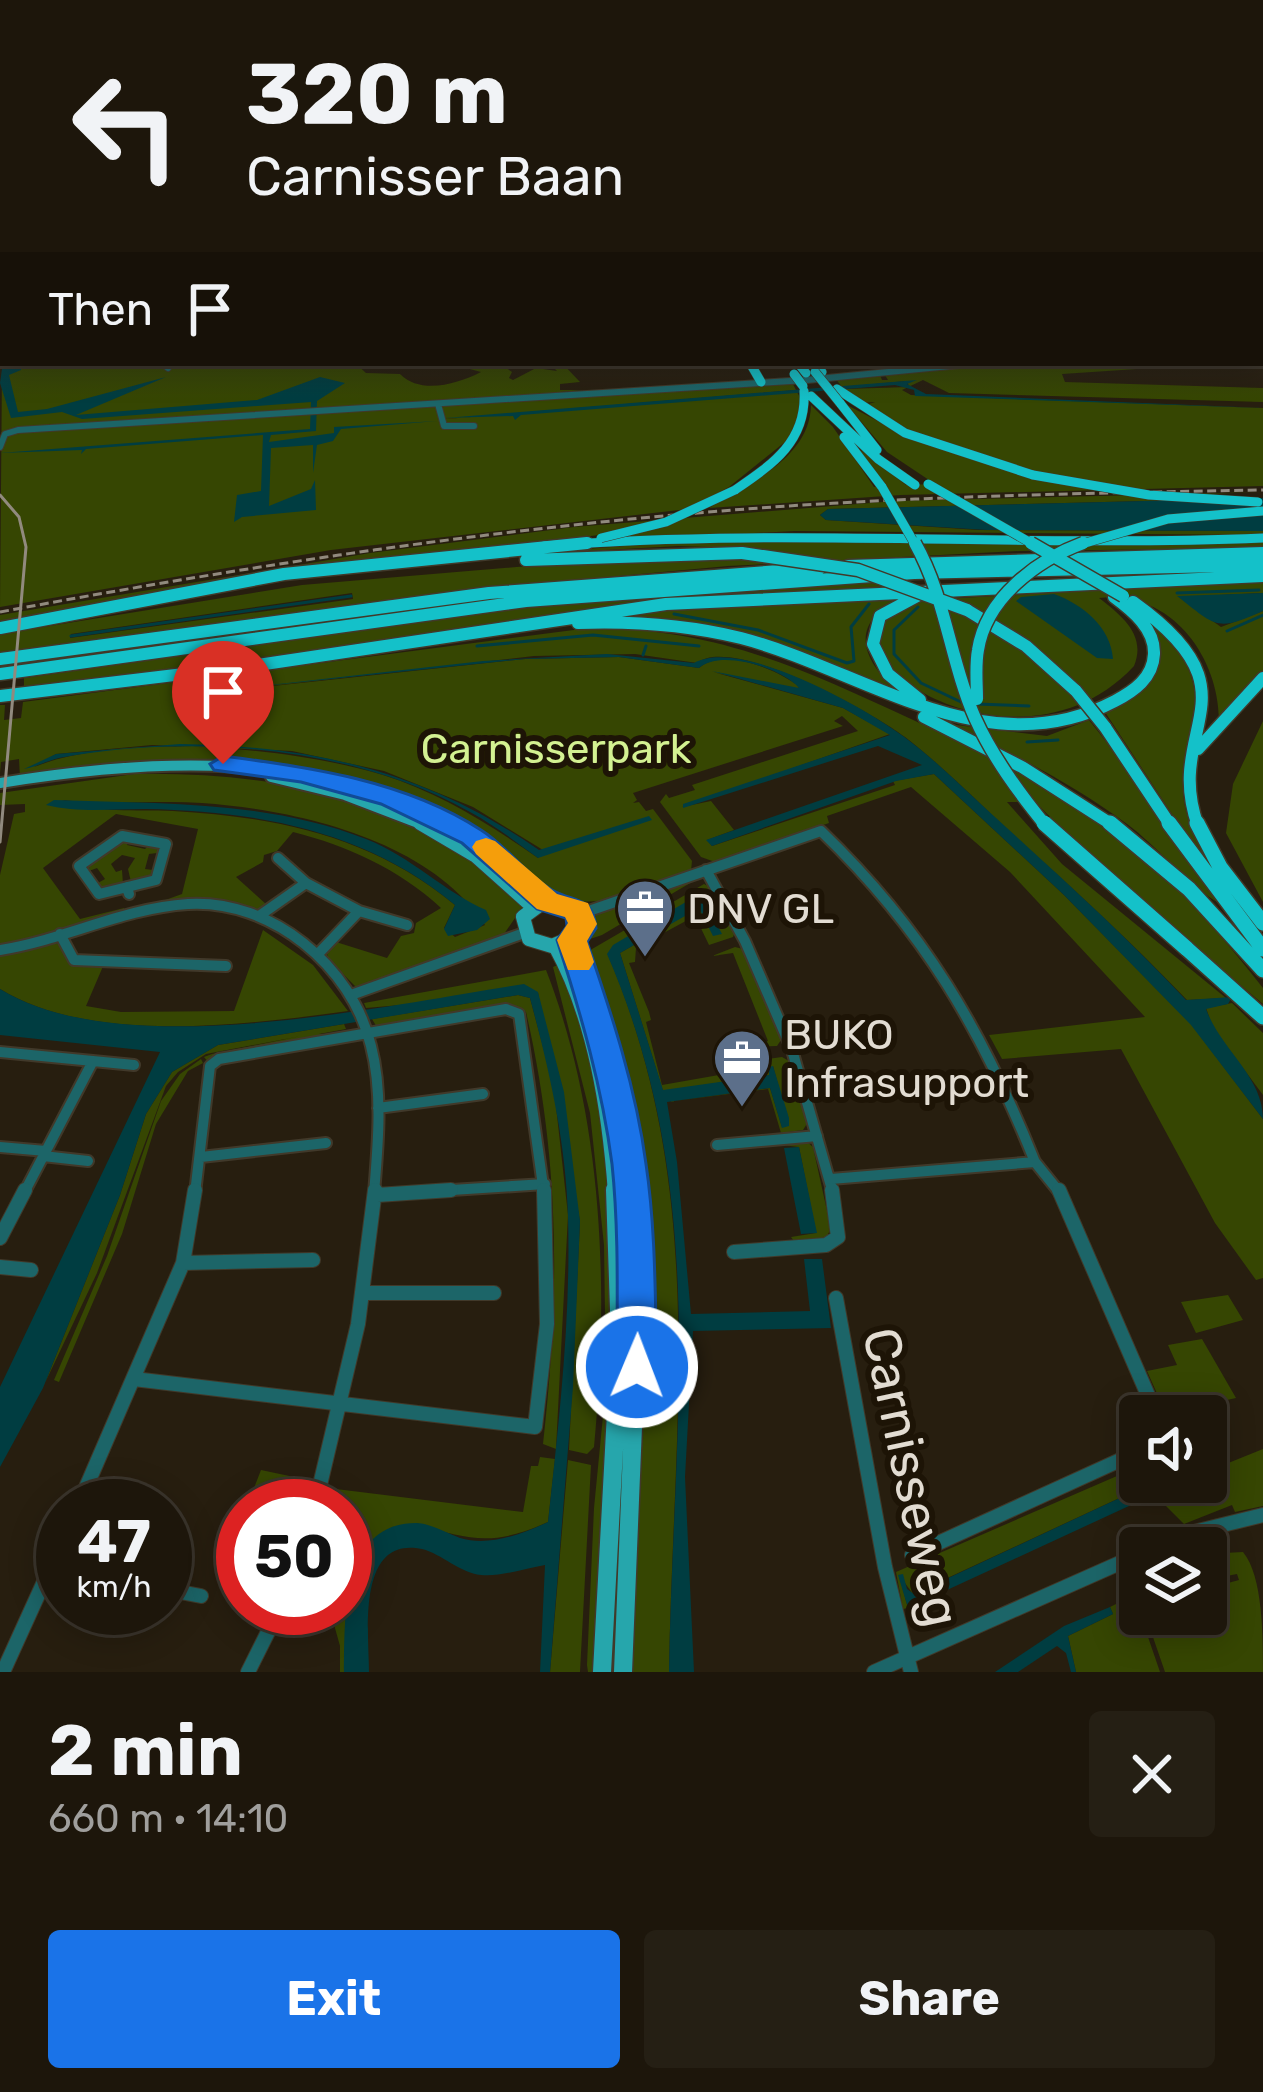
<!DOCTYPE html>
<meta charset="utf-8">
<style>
:root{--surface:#1d160b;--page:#251f14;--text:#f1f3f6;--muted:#a09f9d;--line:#3b352c;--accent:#1a73e8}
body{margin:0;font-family:Rubik,sans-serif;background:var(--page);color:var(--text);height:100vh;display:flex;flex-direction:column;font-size:45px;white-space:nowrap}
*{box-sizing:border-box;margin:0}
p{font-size:39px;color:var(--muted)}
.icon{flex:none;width:66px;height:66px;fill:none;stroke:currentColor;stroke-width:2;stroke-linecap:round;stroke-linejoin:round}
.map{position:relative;height:1672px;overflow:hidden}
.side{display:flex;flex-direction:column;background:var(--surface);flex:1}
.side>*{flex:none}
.banner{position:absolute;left:0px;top:0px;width:1263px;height:366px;box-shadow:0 6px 30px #0003,0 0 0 3px var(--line);background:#1d160b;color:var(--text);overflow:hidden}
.controls{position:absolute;left:1119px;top:1395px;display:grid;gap:24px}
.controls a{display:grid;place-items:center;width:108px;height:108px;border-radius:12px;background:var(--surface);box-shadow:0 6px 30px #0003,0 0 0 3px var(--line);font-size:60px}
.speed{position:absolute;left:36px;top:1479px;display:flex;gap:24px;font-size:60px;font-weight:700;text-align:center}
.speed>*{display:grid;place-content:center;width:156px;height:156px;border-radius:50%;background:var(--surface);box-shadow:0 6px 30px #0003,0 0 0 3px var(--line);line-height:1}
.speed small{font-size:30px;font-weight:400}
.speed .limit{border:18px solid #d22;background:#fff;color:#111}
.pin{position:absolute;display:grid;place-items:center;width:102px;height:102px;color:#fff;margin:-123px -51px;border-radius:50% 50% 50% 0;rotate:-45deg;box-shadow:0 0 12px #0007}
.pin .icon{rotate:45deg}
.me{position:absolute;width:132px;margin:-66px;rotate:1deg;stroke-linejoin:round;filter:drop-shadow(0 0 9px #0008)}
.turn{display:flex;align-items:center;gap:42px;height:252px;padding:0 48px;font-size:54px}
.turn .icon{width:156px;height:156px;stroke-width:2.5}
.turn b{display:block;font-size:84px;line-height:102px}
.then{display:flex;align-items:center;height:114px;padding:0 48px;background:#0003;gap:24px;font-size:45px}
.round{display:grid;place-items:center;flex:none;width:126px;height:126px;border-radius:12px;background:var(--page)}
.head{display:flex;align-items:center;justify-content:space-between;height:204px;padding:0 48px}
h1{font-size:72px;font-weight:700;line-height:90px}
.primary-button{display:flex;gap:24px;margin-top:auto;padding:24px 48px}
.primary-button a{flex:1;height:138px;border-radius:12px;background:var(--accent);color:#fff;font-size:48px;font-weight:700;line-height:138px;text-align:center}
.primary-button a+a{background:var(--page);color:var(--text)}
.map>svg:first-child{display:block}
</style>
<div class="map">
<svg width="1263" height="1672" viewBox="0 0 1263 1672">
<rect width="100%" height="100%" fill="#271e0f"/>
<path fill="#364602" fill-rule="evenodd" d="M3,246V363H355L366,373L400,374C421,395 457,384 481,372L466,368L471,363H499L512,372L509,378L513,380L536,368L557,371L549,363H562L580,382L560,384V390H583L484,399L792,382L796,390L445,419L797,392L802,401L796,433L729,487L688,509L331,550L0,607Z
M999,363H1227L1062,374L1065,382L1263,388V402L949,393L923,380L902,390L911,395L1263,408V486L901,495L709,508C747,484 810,459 811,405L833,427L874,487H885L853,444L906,485L935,484L887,452L847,405L899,432L923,437L862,406L875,402L863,403L844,389L909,387L907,381L842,387L835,378L879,372L882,380H888L883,372Z
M1263,492L1177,495L1263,498L828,509L820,515L826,520L979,530L1263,531V535L795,531L604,541L599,535L432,555L0,623V615L370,553L574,527L895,501Z
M1263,540V548L1020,551L728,566L457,591L0,656V634L302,585L742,548L678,546L483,557L689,541ZM352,593L353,599L70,638L71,634Z
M882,581L902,588L796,592L24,689V678L519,608Z
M1263,581V593L1179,597L1221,627L1263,611V672L1219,719C1218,655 1170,590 1099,598C1121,615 1147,635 1134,666C1013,797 779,637 924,600Z
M903,597C849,621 859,659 899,692L793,649L593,616L659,608Z
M1145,617C1182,642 1203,683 1194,728C1189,754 1180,775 1184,801C1193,859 1252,891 1263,936L1179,825L1105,712C1148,693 1177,660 1145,617Z
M589,628C715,628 798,667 911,719C995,758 1075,800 1146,859C1191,897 1227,943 1263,988V1004L1114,880L1035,802H1007L1062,864L1226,998L1187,1000C1130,940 1069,885 1007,829C974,798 941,765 905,737C872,712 731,634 697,663L635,654L534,656L226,691L525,659L619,657L699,668C723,646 778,670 800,687L793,690L713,672L843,708L890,734L682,807L711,801L734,830L707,840L712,846L895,785L893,781L934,774L1064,895L1192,1025L1263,1119V1278L1256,1280L1215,1223L1121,1049L1002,1059L989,1035L1145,1017L1010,872L911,787L827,816L829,823L715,862L701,857L660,802L666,794L669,798L695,790L692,785L858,731L842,716L834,721L843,726L633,793L637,800L633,803L639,802L646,811L653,809L692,861L691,871L601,901L576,902L547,895L398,797L249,765L20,778L19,759L1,762L0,773V705H5L4,720L21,718L23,702ZM152,745L292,751L384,771L473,807L543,850L538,858C489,824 440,793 383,775C292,747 122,732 34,767L56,754Z
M1089,720C1135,776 1173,844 1219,903C1192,889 1156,845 1127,824C1071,783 1011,752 948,724L1047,736Z
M1263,721V902L1226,833L1233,784Z
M134,774C239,772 343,787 440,833C470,847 499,883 524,905L504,934L357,988L328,959L327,953L336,942L387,958L401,936L414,933L416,923L441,908C399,869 348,846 293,832L277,851L264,855L263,862L236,877L267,905L261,909H140L182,894L198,829L116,814L43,868L80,919L124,908L125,912L0,948V875L14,814L25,812V804L0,805V793ZM62,800C109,806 155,800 202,803C298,810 429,840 485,925L455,937L444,928L455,905C370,835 275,817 173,811C134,809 98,814 62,800Z
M119,839L129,840L127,845L145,849L150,844L160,846L157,853L149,854L145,869L153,870L151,877L131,882L128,869L135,858L122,855L111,864L116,872L122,870L123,884L103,890L98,883L105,879L97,868L89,871L84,865L93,858L98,861Z
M697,879L602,935L578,943L596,915Z
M704,884L710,887L735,932L733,937L709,945L695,916L636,948L635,962L629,963L649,1012L651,1020L646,1022L662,1085L753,1069L752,1061L782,1057L789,1061L808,1122L803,1130L781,1133L768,1089L667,1102L770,1088L782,1127L789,1125L773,1066L770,1075L663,1091L620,953L699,907L721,935L703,898L608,955C709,1191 673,1423 669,1672H629L644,1323L607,1035L580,956Z
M263,930L313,965L348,1011C246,1025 91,1045 0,989V956L53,943L61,944L70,962L104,964L86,1006L121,1012L234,1011Z
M735,947L743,949L781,1040L777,1046L747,1047L768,1041L733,953L712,956Z
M562,963C584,1036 605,1110 610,1187C620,1349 599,1510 597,1672H588L587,1665L594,1508L606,1385L604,1245L590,1113L553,967Z
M546,970C604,1119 609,1291 594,1447L587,1454L569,1450L580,1221L538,993L366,1008L364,1003Z
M518,995L530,998L554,1088L568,1215L556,1449L543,1444C560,1293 560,1160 526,1012L510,1005L378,1029L372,1019Z
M1232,1003L1263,1033V1095L1213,1028L1206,1008Z
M344,1024L346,1029L319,1034H347L209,1063L204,1057L212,1054L301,1036L206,1054L178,1072L166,1086L97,1273L45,1383L120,1195L146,1114L172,1072L218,1045Z
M201,1059L203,1063L188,1071L156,1124L122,1234L59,1382L54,1380L107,1256L161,1101L180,1074Z
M805,1140L813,1147L831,1229L825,1239L794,1241L791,1237L816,1233L799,1147L774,1144Z
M1228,1295L1243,1320L1196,1333L1181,1302Z
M1202,1339L1236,1398L1218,1402L1230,1423L1206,1429V1416H1167L1147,1371L1177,1365L1168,1345Z
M1263,1449V1506L1235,1512L1232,1505L1184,1524L1154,1494L1181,1482H1206V1472Z
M540,1457L555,1459L548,1522C495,1546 470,1541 416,1523L347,1590L344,1672H340V1646L333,1621L295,1610L345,1608V1506H331L336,1489L523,1512L531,1466H538Z
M568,1460L591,1465L580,1672H550Z
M1140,1466V1482H1154L913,1594L899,1575L908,1608L903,1609L896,1572Z
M261,1470L299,1478L288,1506H247Z
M1243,1552C1263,1576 1263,1636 1263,1672H1165L1145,1614H1206V1589L1239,1580L1237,1574L1206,1580V1554Z
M1137,1566L1140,1593L1135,1599L1160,1672H1076L1068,1636L1113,1614L1110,1607L1118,1603L1124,1616L1133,1615L1124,1586Z"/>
<path fill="#003d41" d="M3,362L23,363L21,370L9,375L18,412L47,409L166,377L76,415L257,400L320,377L345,383L317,401L316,431L271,435L269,442L334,433V427L437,421L341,429L333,441L317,445L313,473V445L271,448L269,506L311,489L315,480L316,510L242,517L234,522L237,495L261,491L263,435L86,449L81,454L82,450L0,453L310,429L311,402L82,419L62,412L11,418L0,383Z
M917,380L907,384L926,394L1263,408L915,396L914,390L895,385L521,415L515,420L513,416L445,418Z
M1263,498V531H1257L987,530L826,520L820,515L828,509Z
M1263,593V611C1216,632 1217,627 1177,596Z
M1054,594C1082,604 1111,627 1113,659L1097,658L1016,601L1021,597Z
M607,654L694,663C740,637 862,706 903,736C940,763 973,798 1007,828C1068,884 1129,939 1186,1000L1232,997L1228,1004L1206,1009C1221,1050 1263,1076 1263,1119L1191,1025L1064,895L934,774L896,781L712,846L706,840L922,765L878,746L683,808V804L890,735L843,708L712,671L799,688C784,669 721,648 699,668L619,657L525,659L226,690L483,661Z
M180,744C317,746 426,772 539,850L649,816L652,820L538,858C516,842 494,825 470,812C353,746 189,733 59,758C47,761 36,767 24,769L56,754Z
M54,800C159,804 266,800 366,839C412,857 444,892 486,910L490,919L477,930L448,936L444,929L455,905C367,831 258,811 146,809C112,809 78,813 46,805Z
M696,896L703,898L722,934L713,936L699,908L620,953L663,1090L769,1075V1067L773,1066L789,1118V1126L782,1128L770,1088L667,1102L677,1162L691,1314L810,1311L804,1259H822L831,1328L693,1331L685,1477L694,1672H669C673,1420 711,1194 607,954L613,945Z
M524,984L538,992L564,1092L580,1221L573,1387L550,1672H540L545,1565C526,1568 501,1577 481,1575C460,1573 442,1554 422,1549C356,1535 369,1634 369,1672H344C345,1622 340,1523 416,1523C429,1523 447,1533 460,1538C489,1547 522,1534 548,1522C559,1421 571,1318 568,1217C566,1142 549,1069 530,998L518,995L218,1045L172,1072L146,1114L120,1195L43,1388L0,1467V1387L160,1052L0,1035V989C124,1065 385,1005 524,984Z
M799,1147L817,1233L801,1234L784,1148Z
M1154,1482H1181L908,1608L898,1575L903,1574L907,1589L914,1594Z
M1110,1607L1113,1614L1068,1636L1076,1672H1071L1066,1653L1057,1646L1018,1672H995L1064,1626Z"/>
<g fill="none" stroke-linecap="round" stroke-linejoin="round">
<path stroke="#003d41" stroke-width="3" d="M1177,593L1259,590
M918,607L894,630V654L921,683L961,702
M674,614L758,630L847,663L854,661L851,627L869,604
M1227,631L1263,615
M71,636L351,596
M477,646L593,635L699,646
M643,655L646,646
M976,704L1029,706
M1027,742L1058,740"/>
<g stroke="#41392a" stroke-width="8">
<path id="minor-far2" d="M162,363L168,368
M438,404L444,426H474
M0,447L5,434L18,430L807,380L980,363"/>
</g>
<g stroke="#41392a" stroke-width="14">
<path id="minor-far1" d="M122,836L166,844L156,880L99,894L79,866Z
M278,858L306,883
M706,870L745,941L792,1050L833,1193
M127,887L129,894
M359,911L407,925
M580,914L821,831C924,930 982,1030 1035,1162
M259,916L306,883L359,911L317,955
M60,934L74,960L226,966
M0,950C64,940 123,908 188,904C271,899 352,966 371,1046C383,1092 378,1145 374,1193
M351,995L524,933
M0,1052L134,1065
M378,1108L483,1094
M717,1145L817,1136
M0,1147L46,1151
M43,1156L88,1161
M201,1157L326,1143
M1035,1162L1060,1193
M831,1179L1035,1162
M24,1193L93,1061
M195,1193L210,1066L219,1059L506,1009L519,1014L544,1193
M405,1193L545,1184"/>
</g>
<g stroke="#41392a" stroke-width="16">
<path id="minor" d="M1059,1190L1157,1416
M377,1195L451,1190
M0,1238L25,1190
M734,1252L826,1245L838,1237L832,1190
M183,1263L313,1260
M0,1267L31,1270
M365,1293H494
M836,1298L885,1567L911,1672
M134,1379L535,1427L547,1324L544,1190
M78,1506L183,1263L195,1190
M315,1506L358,1324L375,1190
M1154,1548L1186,1534L1263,1515
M912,1555L1140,1451
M165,1589L201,1596
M3,1672L63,1540
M248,1672L280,1608
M874,1672L1140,1554"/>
</g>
<g stroke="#41392a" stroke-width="14">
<path id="major-far2" d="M271,777L345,795L426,826
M0,783C154,758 311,750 453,826"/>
</g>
<g stroke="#41392a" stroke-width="16">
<path id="major-far1" d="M420,823L476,856L533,907
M447,823L491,851L547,902
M542,903C560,901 574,904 583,921L578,935L552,946L529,939L523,917Z
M571,940L613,1077L632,1193
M555,946C595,1019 609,1111 615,1193"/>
</g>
<g stroke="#41392a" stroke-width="21">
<path id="major" d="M602,1672L620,1339L615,1190
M623,1672L636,1353L632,1190"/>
</g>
<g stroke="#41392a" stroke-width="10">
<path id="highway-far2" d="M750,363L761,382
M798,363L806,373
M815,363L822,372
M837,389L905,433L1033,475
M811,396L878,459L915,485
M840,403L877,450
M844,437L882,487
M735,490C773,464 807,441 804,391
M544,546C784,527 1023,548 1263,538"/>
</g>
<g stroke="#41392a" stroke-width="15">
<path id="highway-far1" d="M526,560L742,553
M848,566L1263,553
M919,595L880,616L873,644L888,674L920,700
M1133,602C1263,695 1162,726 1198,826
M967,610L1026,646L1076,691
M578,623C633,621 688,625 741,638C864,670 986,769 1115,701C1134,691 1153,678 1154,654C1155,629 1133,611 1114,597
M0,628L284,574L587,543
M0,659L489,593L820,568
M0,674L526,601L914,573L1263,565
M0,696L258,665L666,604L1263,576
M924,717L1022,767L1114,826
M1105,727L1171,826
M1198,749L1263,678"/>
</g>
<g stroke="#41392a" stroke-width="18">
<path id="highway" d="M1110,823L1189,889L1263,970
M1169,823L1263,949
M1197,823L1220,867L1263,923
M1186,948L1263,1017"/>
</g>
<use href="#minor-far2" stroke="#1c6568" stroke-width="6"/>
<use href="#minor-far1" stroke="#1c6568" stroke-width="10"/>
<use href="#minor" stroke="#1c6568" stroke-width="14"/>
<use href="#major-far2" stroke="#26a6ac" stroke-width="10"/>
<use href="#major-far1" stroke="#26a6ac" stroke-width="14"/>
<use href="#major" stroke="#26a6ac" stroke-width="18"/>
<use href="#highway-far2" stroke="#14c1c9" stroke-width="9"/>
<use href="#highway-far1" stroke="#14c1c9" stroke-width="12"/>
<use href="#highway" stroke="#14c1c9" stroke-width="15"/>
<path stroke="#918a7e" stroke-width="3" d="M0,495L19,517L26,547L0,842"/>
<path stroke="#918a7e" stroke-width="3" stroke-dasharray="9 4.5" stroke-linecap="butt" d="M0,612C247,566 495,528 746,509C918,496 1091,493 1263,490"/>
<g stroke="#41392a" stroke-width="10" stroke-linecap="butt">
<path id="highway-bridge-far2" d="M815,372L840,403
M794,374L803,386
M1033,475L1149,495L1258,502
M928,484L1036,546
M882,487L916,546
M601,538L666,522L735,490
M1075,546L1168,519L1263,511"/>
</g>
<g stroke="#41392a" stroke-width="15" stroke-linecap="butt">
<path id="highway-bridge-far1" d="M915,543C946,598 950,661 975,718C993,758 1019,793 1046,826
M1031,543L1123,596
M742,553L858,570L967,610
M1076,691L1105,727
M977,699C977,683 975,666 978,650C986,598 1037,560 1083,543"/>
</g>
<g stroke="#41392a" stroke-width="18" stroke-linecap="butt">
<path id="highway-bridge" d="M1044,823L1186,948"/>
</g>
<use href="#highway-bridge-far2" stroke="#14c1c9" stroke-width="9"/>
<use href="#highway-bridge-far1" stroke="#14c1c9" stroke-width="12"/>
<use href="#highway-bridge" stroke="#14c1c9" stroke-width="15"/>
</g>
<linearGradient id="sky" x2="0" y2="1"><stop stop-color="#151008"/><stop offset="0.42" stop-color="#414142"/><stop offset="1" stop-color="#414142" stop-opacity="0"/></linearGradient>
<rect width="1263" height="401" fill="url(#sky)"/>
<path fill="#1a73e8" stroke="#114b97" stroke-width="3" d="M223,756C310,767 406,781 481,830C507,846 526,875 552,890C575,903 593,896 596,928L587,942C612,1015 636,1088 646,1164C656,1231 655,1300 657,1367L651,1381L637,1387L623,1381L617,1367C617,1299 619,1231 612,1164C602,1087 581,1014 557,940L567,926L566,918L537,909L462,843L381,804L301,782L214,770L210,764Z"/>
<path fill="#f59e0b" d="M486,838L495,841L557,894L588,903L597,924L587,941L594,962L589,970H568L557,940L568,923L565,917L537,909L476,854L472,847L476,841Z"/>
<defs>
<g id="office-pin" transform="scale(3)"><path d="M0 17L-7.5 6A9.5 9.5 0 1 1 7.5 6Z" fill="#5c6f8a" stroke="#1d1406"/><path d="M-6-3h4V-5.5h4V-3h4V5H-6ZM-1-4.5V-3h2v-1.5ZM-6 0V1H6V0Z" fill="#fff"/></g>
</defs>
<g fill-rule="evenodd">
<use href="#office-pin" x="645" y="908"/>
<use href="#office-pin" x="742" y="1058"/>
</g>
<g text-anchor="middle" stroke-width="12" stroke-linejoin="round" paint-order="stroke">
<g font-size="42" fill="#d3f192" stroke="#1d1406">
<text x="556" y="763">Carnisserpark</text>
</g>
<g font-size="42" fill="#e2dcd2" stroke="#1d1406" text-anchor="start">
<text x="687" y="923">DNV GL</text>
<text x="784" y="1049">BUKO<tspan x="784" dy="48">Infrasupport</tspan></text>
</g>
<g font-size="51" fill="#e2dcd2" stroke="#1d1406">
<text transform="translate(912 1477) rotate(78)" y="18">Carnisseweg</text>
</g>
</g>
</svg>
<div class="controls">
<a><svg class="icon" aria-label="sound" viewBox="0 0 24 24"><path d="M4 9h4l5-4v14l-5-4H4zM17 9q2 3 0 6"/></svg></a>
<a><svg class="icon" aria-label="layers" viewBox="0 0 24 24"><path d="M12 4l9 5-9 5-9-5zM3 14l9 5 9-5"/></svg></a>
</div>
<div class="speed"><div>47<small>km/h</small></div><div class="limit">50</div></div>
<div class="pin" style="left:223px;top:764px;background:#d93025"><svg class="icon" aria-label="arrive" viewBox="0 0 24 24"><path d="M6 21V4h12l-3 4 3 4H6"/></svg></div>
<svg class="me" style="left:637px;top:1367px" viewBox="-20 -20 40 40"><circle r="17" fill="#1a73e8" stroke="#fff" stroke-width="3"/><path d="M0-11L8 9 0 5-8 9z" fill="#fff"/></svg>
<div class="banner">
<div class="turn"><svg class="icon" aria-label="left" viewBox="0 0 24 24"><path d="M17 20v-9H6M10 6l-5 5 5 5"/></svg><div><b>320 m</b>Carnisser Baan</div></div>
<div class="then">Then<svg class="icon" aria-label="arrive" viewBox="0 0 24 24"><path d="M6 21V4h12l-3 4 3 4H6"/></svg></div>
</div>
</div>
<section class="side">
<div class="head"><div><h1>2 min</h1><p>660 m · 14:10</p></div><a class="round"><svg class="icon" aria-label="close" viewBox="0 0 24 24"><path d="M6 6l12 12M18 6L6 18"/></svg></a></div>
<div class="primary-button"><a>Exit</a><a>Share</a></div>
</section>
